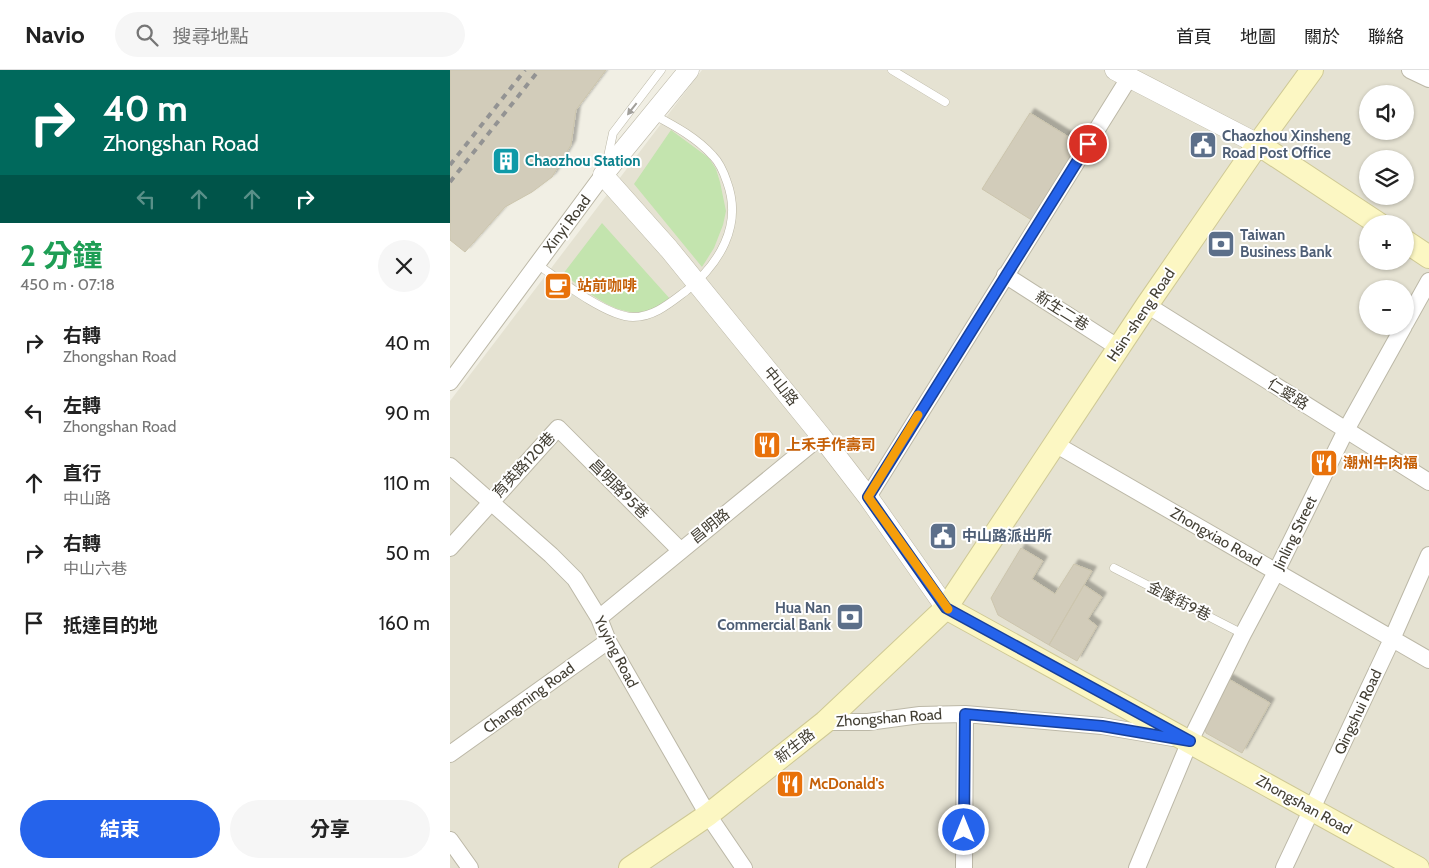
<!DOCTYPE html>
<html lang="zh-TW">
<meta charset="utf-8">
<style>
:root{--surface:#fff;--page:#f6f6f6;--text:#222;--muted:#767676;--line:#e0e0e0;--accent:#2563eb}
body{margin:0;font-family:Cabin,"Noto Sans TC",sans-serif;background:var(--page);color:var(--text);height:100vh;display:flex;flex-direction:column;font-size:19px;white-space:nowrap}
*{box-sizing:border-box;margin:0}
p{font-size:16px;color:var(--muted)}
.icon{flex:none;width:28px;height:28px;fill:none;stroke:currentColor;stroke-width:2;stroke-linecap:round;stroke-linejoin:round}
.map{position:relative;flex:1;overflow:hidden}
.details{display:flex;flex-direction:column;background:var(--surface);width:450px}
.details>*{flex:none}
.guide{background:#00695c;color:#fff;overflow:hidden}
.fabs{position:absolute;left:909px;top:15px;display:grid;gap:10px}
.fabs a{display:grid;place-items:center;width:55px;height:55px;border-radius:50%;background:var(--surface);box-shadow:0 1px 4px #0004;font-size:25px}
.pin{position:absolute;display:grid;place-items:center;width:42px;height:42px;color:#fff;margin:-21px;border:2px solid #fff;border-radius:50%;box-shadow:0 1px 5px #0007}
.me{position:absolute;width:55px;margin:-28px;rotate:0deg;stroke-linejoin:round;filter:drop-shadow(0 0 4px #0008)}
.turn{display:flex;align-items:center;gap:18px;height:105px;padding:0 20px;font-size:22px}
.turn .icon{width:65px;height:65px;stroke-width:2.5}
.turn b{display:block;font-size:35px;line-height:42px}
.lanes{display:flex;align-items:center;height:48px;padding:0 20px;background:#0003;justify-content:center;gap:25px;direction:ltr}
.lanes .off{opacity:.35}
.round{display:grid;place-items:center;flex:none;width:52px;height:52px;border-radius:26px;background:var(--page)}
.summary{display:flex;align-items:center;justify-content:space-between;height:85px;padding:0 20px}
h1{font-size:30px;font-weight:700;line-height:38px;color:#1e9e55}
.button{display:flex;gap:10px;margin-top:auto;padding:10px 20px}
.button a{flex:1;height:58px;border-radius:30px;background:var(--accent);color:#fff;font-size:20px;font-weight:700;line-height:58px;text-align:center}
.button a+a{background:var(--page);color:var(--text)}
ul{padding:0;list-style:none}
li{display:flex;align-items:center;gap:15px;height:70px;padding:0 20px}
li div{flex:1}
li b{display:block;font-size:19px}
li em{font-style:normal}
header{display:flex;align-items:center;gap:30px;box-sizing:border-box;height:70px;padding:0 25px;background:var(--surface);border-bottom:1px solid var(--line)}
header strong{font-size:24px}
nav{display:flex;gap:28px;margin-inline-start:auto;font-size:18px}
.search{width:350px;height:45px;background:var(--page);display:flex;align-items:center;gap:12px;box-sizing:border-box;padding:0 18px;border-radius:28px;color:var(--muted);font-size:19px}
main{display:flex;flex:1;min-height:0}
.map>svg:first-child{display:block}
</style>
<header>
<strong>Navio</strong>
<div class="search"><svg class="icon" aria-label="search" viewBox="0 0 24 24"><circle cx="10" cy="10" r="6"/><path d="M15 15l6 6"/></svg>搜尋地點</div>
<nav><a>首頁</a><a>地圖</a><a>關於</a><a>聯絡</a></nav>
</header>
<main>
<section class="details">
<div class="guide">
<div class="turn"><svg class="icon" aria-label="right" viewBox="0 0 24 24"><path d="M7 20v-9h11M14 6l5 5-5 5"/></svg><div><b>40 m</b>Zhongshan Road</div></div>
<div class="lanes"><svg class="icon off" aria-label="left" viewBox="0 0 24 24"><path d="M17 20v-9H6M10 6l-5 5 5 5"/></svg><svg class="icon off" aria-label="ahead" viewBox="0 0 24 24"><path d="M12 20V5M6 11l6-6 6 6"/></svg><svg class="icon off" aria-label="ahead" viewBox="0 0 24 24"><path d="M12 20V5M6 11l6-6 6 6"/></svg><svg class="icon" aria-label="right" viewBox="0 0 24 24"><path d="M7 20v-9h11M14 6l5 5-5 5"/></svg></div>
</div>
<div class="summary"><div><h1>2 分鐘</h1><p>450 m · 07:18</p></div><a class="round"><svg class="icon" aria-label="close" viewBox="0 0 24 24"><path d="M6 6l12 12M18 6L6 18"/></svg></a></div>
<ul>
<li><svg class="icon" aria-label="right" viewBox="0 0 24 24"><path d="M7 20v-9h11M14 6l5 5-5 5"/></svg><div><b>右轉</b><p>Zhongshan Road</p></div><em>40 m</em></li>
<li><svg class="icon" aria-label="left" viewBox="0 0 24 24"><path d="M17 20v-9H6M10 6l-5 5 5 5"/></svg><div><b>左轉</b><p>Zhongshan Road</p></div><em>90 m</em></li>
<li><svg class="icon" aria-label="ahead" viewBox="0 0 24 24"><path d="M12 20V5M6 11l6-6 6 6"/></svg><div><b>直行</b><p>中山路</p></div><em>110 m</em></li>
<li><svg class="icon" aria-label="right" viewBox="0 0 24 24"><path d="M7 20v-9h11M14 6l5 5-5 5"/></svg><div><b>右轉</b><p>中山六巷</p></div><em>50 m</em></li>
<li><svg class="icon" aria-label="arrive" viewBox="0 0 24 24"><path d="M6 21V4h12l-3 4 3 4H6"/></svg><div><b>抵達目的地</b></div><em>160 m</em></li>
</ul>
<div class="button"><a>結束</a><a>分享</a></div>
</section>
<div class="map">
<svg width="979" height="798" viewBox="0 0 979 798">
<defs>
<filter id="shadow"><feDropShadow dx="4.5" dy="-4.5" stdDeviation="1" flood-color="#0004"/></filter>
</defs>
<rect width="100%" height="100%" fill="#f1efe4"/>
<path fill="#e5e2d2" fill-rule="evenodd" d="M252,0H979V798H0V331ZM918,24H955V61H918ZM918,89H955V126H918ZM918,154H955V191H918ZM918,219H955V256H918Z"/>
<path fill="#c3e4ae" d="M221,60L259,88L266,99L270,112L276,141L273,155L264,178L252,197L184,114Z
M152,153L221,230C215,233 209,237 204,239C170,253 138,221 113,204Z"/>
<path fill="#d2ccba" stroke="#ccc5ad" filter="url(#shadow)" d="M0,0H156L126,40L121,75L102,107L82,122L55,137L15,182L0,170Z
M580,43L635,77L588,154L532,119Z
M571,478L593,491L582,509L605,524L624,494L642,501L599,575L548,545L541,528Z
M634,515L652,527L638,549L647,556L627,591L599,575Z
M777,608L820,633L792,683L756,663L753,650Z"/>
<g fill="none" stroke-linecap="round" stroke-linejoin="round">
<g stroke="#bcb8a7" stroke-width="9">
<path id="service" d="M442,0L495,32
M157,91L163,63L211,0
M87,194C108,209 157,247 183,247C204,247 220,233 236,221C269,194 293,156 277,112C274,103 270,93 263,86C247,68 225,56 204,45
M664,498L793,564"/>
</g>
<g stroke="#bcb8a7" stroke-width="18">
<path id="minor" d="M960,0L979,9
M555,205L669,278
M697,235L979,412
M955,254L979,211
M0,312L153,105
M605,374L979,590
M0,396L101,485L125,509L149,548L158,571L258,745L294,798
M418,427L679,8
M0,478L108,358L230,480
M149,548L371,366
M375,652H418L470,645L515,644L652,656L723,668
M0,684L158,571
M0,770L20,798
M514,798L515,644
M687,798L740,671L793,564L826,502L896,360L954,256
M834,798L942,569L979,485"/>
</g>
<g stroke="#bcb8a7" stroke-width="21">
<path id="tertiary" d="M239,0L153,105L219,179L371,366L418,427L496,538
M665,0L808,74"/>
</g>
<g stroke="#cfc995" stroke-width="24">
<path id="secondary" d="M808,74L929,154
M955,171L979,187
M496,538L968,798
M180,798L258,745L375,652L496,538L697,235L808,74L862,0"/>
</g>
<use href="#service" stroke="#fff" stroke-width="8"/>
<use href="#minor" stroke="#fff" stroke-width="16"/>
<use href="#tertiary" stroke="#fff" stroke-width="20"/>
<use href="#secondary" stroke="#fcf7c3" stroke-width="22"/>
<path stroke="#939393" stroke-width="4" stroke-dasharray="6 6" stroke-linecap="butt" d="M0,95L75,0
M0,112L89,0"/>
</g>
<defs><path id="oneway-solid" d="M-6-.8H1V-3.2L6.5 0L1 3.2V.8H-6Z" transform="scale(1.25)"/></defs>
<use fill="#a19f9a" href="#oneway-solid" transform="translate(182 39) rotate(128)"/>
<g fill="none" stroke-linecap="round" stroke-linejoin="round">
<g stroke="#184099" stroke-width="12">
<path id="route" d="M514,760L515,644L652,656L740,671L496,538L418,427L638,74"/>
</g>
<use href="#route" stroke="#2563eb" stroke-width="9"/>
<path stroke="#f59e0b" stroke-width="9" d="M468,345L418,427L498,539"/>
</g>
<defs>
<g id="civic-square" transform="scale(1.4375)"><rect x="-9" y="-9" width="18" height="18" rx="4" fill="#5c6f8a" stroke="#fff"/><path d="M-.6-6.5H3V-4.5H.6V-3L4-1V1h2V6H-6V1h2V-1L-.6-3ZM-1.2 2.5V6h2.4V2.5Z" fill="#fff"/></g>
<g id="building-square" transform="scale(1.4375)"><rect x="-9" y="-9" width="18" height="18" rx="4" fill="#0f9aa8" stroke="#fff"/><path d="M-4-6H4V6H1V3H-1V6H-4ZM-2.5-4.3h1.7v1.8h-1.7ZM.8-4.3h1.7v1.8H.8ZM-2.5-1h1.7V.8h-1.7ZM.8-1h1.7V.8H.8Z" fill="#fff"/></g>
<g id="bank-square" transform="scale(1.4375)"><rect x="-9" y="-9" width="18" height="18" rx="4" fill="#5c6f8a" stroke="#fff"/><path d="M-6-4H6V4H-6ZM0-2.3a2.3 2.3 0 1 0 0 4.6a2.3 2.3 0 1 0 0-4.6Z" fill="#fff"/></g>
<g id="cafe-square" transform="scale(1.4375)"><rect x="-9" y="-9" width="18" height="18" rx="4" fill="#e8710a" stroke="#fff"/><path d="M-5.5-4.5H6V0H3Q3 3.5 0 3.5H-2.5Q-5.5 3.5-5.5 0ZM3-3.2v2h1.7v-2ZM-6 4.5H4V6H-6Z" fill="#fff"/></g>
<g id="restaurant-square" transform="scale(1.4375)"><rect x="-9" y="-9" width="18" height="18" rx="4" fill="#e8710a" stroke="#fff"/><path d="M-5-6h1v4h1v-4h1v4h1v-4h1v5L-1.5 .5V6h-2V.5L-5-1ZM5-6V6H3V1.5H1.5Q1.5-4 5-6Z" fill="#fff"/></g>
</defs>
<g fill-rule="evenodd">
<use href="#civic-square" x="753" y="75"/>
<use href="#building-square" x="56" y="91"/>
<use href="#bank-square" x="771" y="174"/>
<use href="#cafe-square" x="108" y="216"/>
<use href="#restaurant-square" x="317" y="375"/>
<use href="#restaurant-square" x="874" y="393"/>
<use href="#civic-square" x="493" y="466"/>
<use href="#bank-square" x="400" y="547"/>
<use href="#restaurant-square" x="340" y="714"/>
</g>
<g text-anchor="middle" stroke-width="4" stroke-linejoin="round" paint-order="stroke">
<g font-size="15" font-weight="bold" fill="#4e5e75" stroke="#fff" text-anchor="start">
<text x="772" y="71">Chaozhou Xinsheng<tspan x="772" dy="17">Road Post Office</tspan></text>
<text x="790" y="170">Taiwan<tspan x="790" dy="17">Business Bank</tspan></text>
<text x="512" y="471">中山路派出所</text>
<text x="381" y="543" text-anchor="end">Hua Nan<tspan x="381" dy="17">Commercial Bank</tspan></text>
</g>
<g font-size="15" font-weight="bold" fill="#0d838f" stroke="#fff" text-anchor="start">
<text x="75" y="96">Chaozhou Station</text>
</g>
<g font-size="15" fill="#433f34" stroke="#fff">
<text transform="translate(117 154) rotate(-53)" y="5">Xinyi Road</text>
<text transform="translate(612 241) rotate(32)" y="5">新生二巷</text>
<text transform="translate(691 245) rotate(-56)" y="5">Hsin-sheng Road</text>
<text transform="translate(331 316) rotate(51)" y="5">中山路</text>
<text transform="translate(838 324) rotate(32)" y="5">仁愛路</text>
<text transform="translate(74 395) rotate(-47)" y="5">育英路120巷</text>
<text transform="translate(169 419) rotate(45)" y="5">昌明路95巷</text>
<text transform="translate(260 456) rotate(-39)" y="5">昌明路</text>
<text transform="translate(845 463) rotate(-64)" y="5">Jinling Street</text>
<text transform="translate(766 467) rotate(30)" y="5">Zhongxiao Road</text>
<text transform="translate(729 531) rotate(27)" y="5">金陵街9巷</text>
<text transform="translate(166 582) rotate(63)" y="5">Yuying Road</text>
<text transform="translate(79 628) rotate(-36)" y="5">Changming Road</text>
<text transform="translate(908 642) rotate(-65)" y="5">Qingshui Road</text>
<text transform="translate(439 648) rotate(-4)" y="5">Zhongshan Road</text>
<text transform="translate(345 676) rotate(-38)" y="5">新生路</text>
<text transform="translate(854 735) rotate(29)" y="5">Zhongshan Road</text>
</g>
<g font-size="15" font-weight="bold" fill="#c56008" stroke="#fff" text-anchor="start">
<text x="127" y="221">站前咖啡</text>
<text x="336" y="380">上禾手作壽司</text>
<text x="893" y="398">潮州牛肉福</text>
<text x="359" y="719">McDonald's</text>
</g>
</g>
</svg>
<div class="fabs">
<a><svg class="icon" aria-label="sound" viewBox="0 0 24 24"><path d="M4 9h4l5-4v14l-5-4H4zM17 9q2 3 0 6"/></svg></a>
<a><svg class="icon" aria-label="layers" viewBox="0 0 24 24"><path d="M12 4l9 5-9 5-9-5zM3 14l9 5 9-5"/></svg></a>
<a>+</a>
<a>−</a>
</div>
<div class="pin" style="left:638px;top:74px;background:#d93025"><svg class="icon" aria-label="arrive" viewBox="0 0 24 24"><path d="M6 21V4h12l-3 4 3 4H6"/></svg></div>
<svg class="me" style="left:514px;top:760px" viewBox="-20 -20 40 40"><circle r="17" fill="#2563eb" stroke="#fff" stroke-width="3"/><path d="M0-11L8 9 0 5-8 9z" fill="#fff"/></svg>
</div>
</main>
